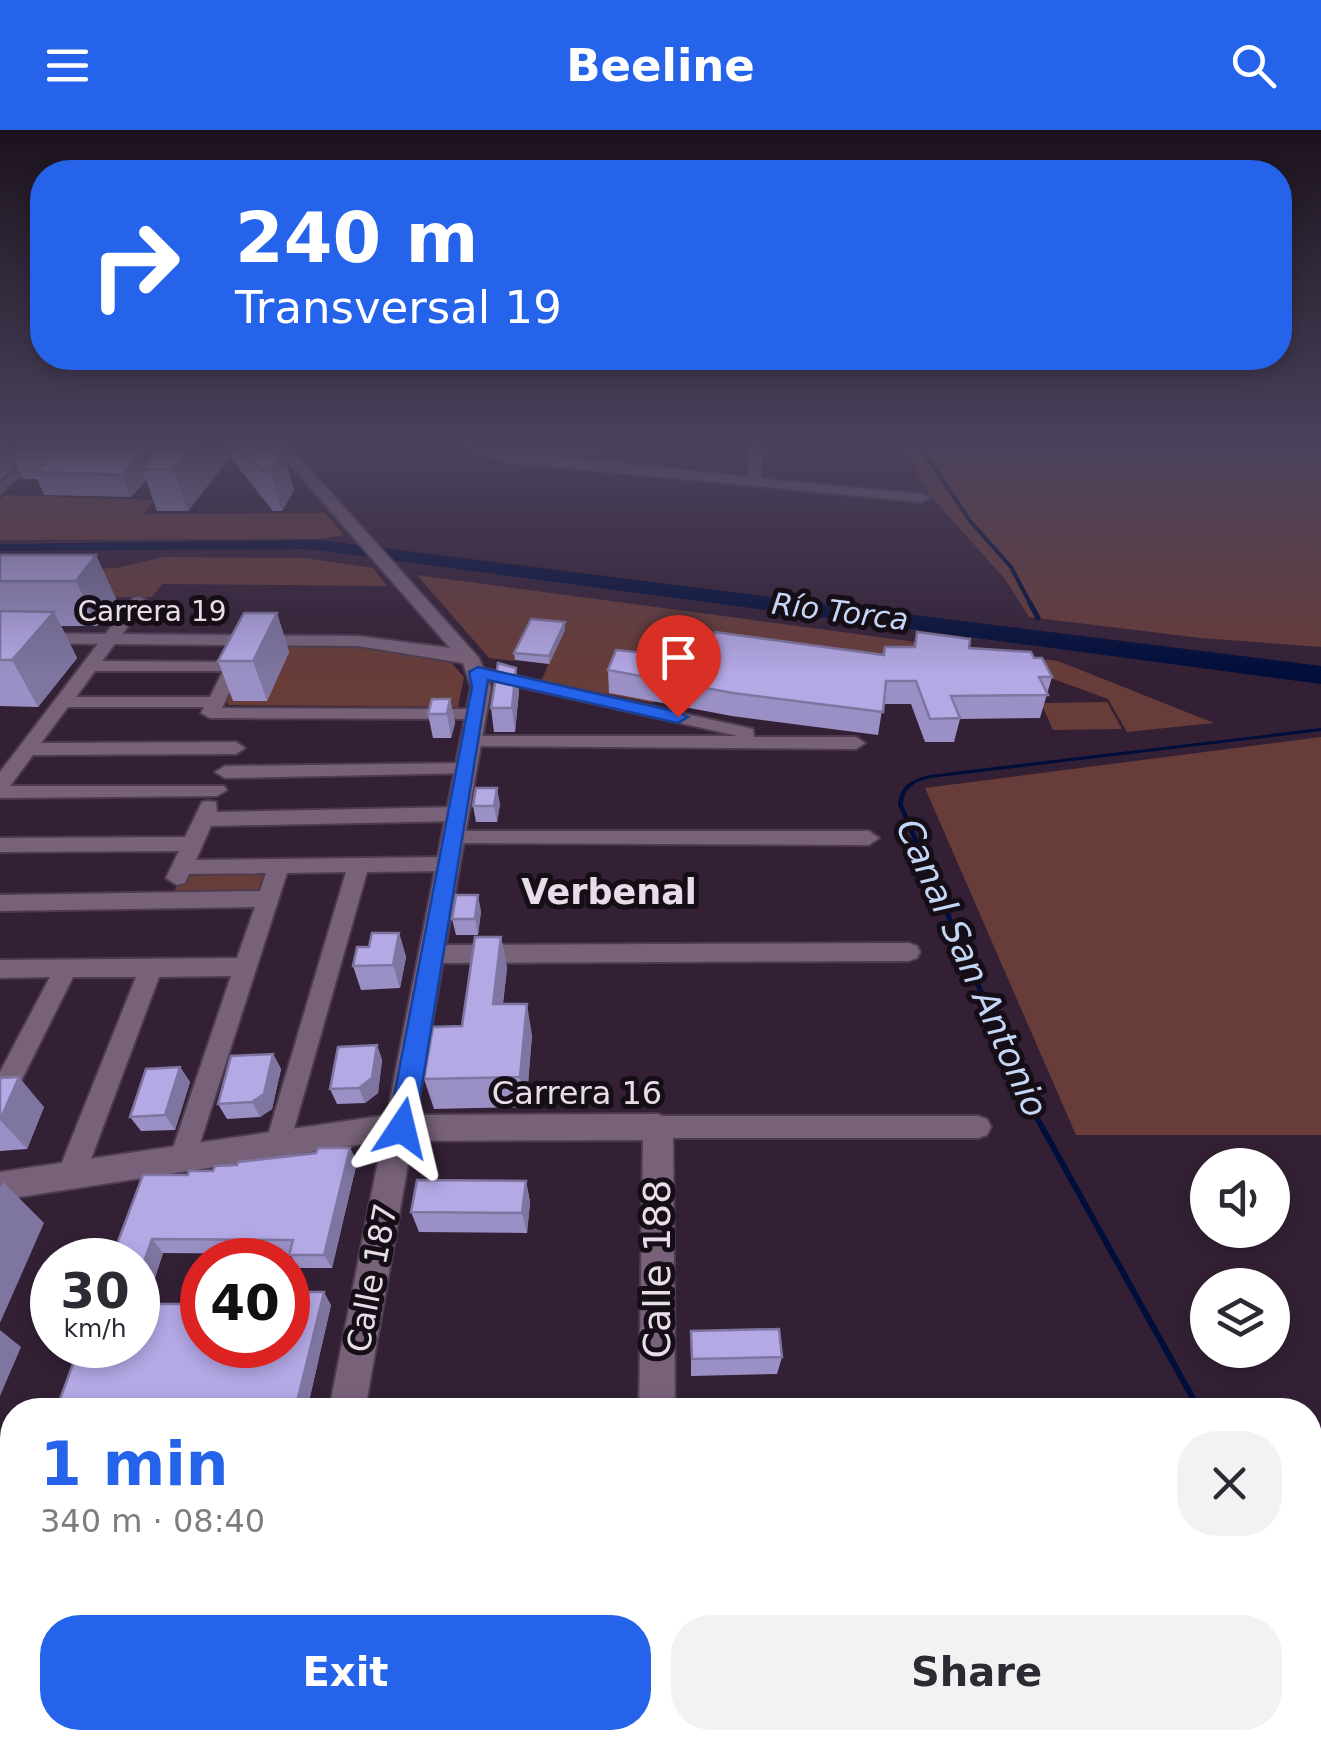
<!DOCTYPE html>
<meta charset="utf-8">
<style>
:root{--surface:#fff;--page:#f2f2f3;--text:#2b2b33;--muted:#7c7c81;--accent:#2563eb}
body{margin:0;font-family:"DejaVu Sans",sans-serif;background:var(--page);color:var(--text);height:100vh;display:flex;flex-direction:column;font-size:38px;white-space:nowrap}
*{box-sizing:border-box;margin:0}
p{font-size:32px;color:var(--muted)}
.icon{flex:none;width:55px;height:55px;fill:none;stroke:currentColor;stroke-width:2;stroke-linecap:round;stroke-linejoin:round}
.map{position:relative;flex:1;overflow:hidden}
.side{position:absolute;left:0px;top:1268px;width:1322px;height:352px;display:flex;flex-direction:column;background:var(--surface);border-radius:40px 40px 0 0;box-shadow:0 5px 15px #0003}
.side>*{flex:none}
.banner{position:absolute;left:30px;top:30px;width:1262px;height:210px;border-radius:40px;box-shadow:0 5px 15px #0003;background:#2563eb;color:#fff;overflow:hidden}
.tools{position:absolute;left:1190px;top:1018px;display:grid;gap:20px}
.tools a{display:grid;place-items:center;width:100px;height:100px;border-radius:50%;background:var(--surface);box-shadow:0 5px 15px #0003;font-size:50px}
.speed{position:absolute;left:30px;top:1108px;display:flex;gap:20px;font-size:50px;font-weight:700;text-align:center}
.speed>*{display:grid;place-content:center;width:130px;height:130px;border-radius:50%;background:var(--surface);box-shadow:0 5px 15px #0003;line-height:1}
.speed small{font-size:25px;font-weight:400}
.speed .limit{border:15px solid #d22;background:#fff;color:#111}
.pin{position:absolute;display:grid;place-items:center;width:85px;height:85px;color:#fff;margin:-102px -42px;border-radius:50% 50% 50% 0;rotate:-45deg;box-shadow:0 0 10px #0007}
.pin .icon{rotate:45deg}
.me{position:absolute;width:110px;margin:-55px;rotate:10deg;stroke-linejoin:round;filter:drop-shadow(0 0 8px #0008)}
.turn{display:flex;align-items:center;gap:35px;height:210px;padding:0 40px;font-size:45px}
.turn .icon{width:130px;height:130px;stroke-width:2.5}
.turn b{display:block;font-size:70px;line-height:85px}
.round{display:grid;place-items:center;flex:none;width:105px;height:105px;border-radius:40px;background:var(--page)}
.overview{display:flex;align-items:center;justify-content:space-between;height:170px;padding:0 40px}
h1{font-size:60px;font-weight:800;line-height:75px;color:var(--accent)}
.cta{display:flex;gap:20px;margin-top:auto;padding:20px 40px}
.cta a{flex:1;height:115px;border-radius:40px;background:var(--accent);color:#fff;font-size:40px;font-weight:800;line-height:115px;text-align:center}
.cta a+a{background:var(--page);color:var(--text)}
header{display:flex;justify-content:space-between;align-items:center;height:130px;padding:0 40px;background:var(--accent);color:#fff;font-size:45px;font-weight:800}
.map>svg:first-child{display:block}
</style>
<header><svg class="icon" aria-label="menu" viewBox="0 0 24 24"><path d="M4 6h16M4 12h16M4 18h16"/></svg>Beeline<svg class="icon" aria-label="search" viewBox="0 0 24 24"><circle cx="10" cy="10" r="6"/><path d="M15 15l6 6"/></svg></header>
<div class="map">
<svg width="1321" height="1618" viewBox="0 0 1321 1618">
<rect width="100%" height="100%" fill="#332035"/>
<path fill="#673c39" d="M490,317H601L600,328L640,331L641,335L496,321Z
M902,317H1321V517L1201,508L1029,487L1005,449L928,363Z
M5,365L154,370L144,384L325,383L344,405L319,409L0,410V369Z
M164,427L305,428L373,438L387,456L162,454L152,467L0,468V441L116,438Z
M417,445L1058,531L1214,593L1127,602L1108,569L1023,538L887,530L683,502L653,573L541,551L564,500L532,497L515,531L489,528Z
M255,513L346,514L439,528L449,530L464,547L458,577L229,575L225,570Z
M1107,572L1122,599L1053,600L1041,573Z
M1321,607V1005H1076L925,658Z
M264,743L257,764H173L182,744Z"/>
<path fill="#010e3a" d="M319,410L1321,536V554L308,419L0,421V414Z
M1321,598V601L930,648C914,652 904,658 903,675L1033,975L1203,1280H1196L1027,976L898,675C900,655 911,650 929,645Z"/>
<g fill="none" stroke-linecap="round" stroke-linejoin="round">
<path stroke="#010e3a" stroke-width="4" d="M920,317L970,391L1011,437L1031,475"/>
<path stroke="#010e3a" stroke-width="5" d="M1030,473L1038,488"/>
<g stroke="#4c3c4e" stroke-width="4">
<path id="minor" d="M41,317H55L0,364V353Z
M466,317L748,347L750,317H762L761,349L922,364L929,368L922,372L506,332Z
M139,466L147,471L102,531L240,532L242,536L222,578L476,579L485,584L476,589L210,588L201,583L204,577H68L41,613L236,612L245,618L236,624L33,625L10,656H224L227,660L217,666L0,668V642L133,468ZM95,541H223L210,567H76Z
M477,537L753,599L754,607H856L865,613L856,619L471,616L462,610L464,606H738L471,546V538Z
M466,633L473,635V643L225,648L215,642L225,636Z
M209,671L216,672L217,682L458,677L468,684L458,691L211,696L196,730L448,727L458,734L448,741L367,742L288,1020L279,1024L270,1020L266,1012L346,742L287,743L193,1035L183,1039L173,1035L170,1027L231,846L159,847L85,1045L81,1054L71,1057L61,1054L57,1045L136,847H73L9,975L0,978V942L50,847L0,848V830L237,828L255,777L0,781V765L260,761L266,743L189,744L185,753L177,755L166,748L179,721L0,722V708L185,707L202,672Z
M453,701H869L879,708L869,715L446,713L443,708L446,703Z
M909,813L917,816L920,822L917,828L909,831L432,833L424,830L421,824L424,818L432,815Z
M658,986H978L987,989L991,997L987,1005L978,1008H658L649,1005L645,997L649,989Z"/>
</g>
<g stroke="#4c3c4e" stroke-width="4">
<path id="tertiary" d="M275,317H290L479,528L491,557L416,985L658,984L668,988L673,997L675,1280H639L643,1010L412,1011L365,1280H329L382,1011L0,1070V1042L387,985L471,557L463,533L358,516L0,513V503L358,506L450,518Z
M261,1608H305L303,1618H259Z
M634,1608H677L678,1618H634Z"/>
</g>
<use href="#minor" fill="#78627a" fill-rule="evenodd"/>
<use href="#tertiary" fill="#78627a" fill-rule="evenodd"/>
</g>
<path fill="#9b90c5" d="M0,317H281L294,360L282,381H273L230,327L188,381H157L146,350L131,367L44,365L37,349H23L17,335L0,350Z
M0,425H96L116,469L97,496H61L77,528L38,577L0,576Z
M277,483L289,522L267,571H233L218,531Z
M565,492V500L549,534L515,530L514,523Z
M917,502L969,518L1034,528L1052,547L1040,588L960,589L954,612H925L911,574H883L878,605L732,586L609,563L608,540L883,525L885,517H914Z
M519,561L515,602H494L491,578Z
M450,569L455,593L451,608H433L428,584Z
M500,674L497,692H476L473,676Z
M481,781L478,805H456L452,789Z
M399,803L406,827L400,858L361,860L353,836L369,817Z
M501,807L507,838L503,874L532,905L526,977L434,979L424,949L462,896Z
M377,915L382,930L378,963L365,973L337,974L330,959Z
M273,924L281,939L272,979L260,987L227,989L218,974Z
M180,937L190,952L175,1000L141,1001L130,987Z
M0,948L44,977L27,1019L0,1021Z
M350,1018L357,1032L332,1138H298L290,1124L163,1123L146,1174L331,1175L307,1280H56L138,1130L188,1045L237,1035Z
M526,1051L530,1072L527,1103L419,1102L411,1082Z
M691,1201L782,1227L777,1244L691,1246Z
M12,1395V1472H5L0,1470V1428Z"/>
<path fill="#7e76a0" d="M2,317H35L13,327L17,335L0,350V319Z
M147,317H175L142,339L146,350L131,367L122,345Z
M192,317H227L230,327L188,381L173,339Z
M283,319L294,360L282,381L270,339Z
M96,425L116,469L97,496L76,451Z
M54,482L77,528L38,577L12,530Z
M277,483L289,522L267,571L253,531Z
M565,492V500L549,534V526Z
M516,538L519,561L515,602L512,578Z
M450,569L455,593L451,608L447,584Z
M497,658L500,674L497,692L494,676Z
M478,765L481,781L478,805L475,789Z
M399,803L406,827L400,858L393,835Z
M501,807L507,838L499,905L493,874Z
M527,874L532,905L526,977L520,947Z
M377,915L382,930L378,963L365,973L359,958Z
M273,924L281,939L272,979L260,987L252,972Z
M180,937L190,952L175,1000L165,985Z
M19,947L44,977L27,1019L0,990Z
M350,1018L357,1032L332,1138L324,1125Z
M526,1051L530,1072L527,1103L522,1083Z
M3,1052L44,1093L0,1193V1058Z
M152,1109L163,1123L143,1186L138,1181V1149Z
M324,1162L331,1175L307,1280H295Z
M0,1200L21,1217L0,1266Z
M215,1608H230L228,1618H212Z"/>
<path fill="#b4a8e5" stroke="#7e76a0" stroke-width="2.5" d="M25,317H147L122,345L34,342L50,328L13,327Z
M160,317H192L173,339H142Z
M242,317H281L283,319L270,339H261Z
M0,425H96L76,451H0Z
M0,481L54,482L12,530H0Z
M244,483H277L253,531H218Z
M531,489L565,492L549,526L514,523Z
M715,502L884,525L885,517H915L917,502L970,509L969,518L1031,522L1034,528H1042L1052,547H1039L1048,565L951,566L960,588L930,589L916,551H886L883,582L733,563L608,540L616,520L704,529Z
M498,533L516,538L512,578H491Z
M432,569H450L447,584H428Z
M476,658H497L494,676H473Z
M456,765H478L475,789H452Z
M372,803H399L393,835L353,836L357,817H369Z
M475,807H501L493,874H527L520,947L424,949L433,897L462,896Z
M377,915L372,948L359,958L330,959L338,917Z
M273,924L264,964L252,972L218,974L231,926Z
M180,937L165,985L130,987L146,939Z
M19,947L0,990V948Z
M318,1018H350L324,1125H289L293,1110L152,1109L138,1149V1130H111L143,1045H188L189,1041H213L215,1036L237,1035L238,1032L316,1023Z
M417,1050L526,1051L522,1083L411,1082Z
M289,1162H324L295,1280H257L258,1275L94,1274L92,1280H56L80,1215H138V1174H202V1215H288Z
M779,1199L782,1227L692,1229L691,1201Z
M738,1274L739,1280H689V1276Z
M12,1395V1465H0V1428Z
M0,1511H12V1608H215L212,1618H0Z"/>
<linearGradient id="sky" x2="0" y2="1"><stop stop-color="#1c121d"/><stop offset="0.58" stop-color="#4a425c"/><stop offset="1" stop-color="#4a425c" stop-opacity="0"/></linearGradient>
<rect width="1321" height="544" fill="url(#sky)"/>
<path fill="#2563eb" stroke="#184099" stroke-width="2.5" d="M478,537L678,582L688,587L678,593L488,550L415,998L411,1006L402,1009L392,1006L388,998L472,557L469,542Z"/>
<g text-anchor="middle" stroke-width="10" stroke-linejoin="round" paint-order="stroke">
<g font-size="28" fill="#e8dce9" stroke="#160e17">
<text x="152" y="491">Carrera 19</text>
</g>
<g font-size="30" font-style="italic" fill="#c5d6f5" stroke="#160e17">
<text transform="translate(840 482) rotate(7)" y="10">Río Torca</text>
</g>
<g font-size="32" fill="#e8dce9" stroke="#160e17">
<text x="577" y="974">Carrera 16</text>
<text transform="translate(372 1148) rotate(-79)" y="11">Calle 187</text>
</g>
<g font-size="35" font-weight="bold" fill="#e8dce9" stroke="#160e17">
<text x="609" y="774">Verbenal</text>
</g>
<g font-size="35" font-style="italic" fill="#c5d6f5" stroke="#160e17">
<text transform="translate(972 838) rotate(66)" y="12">Canal San Antonio</text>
</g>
<g font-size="38" fill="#e8dce9" stroke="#160e17">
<text transform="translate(657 1139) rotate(-90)" y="13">Calle 188</text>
</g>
</g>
</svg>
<div class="tools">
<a><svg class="icon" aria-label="sound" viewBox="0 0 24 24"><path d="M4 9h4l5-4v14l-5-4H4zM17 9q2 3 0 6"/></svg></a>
<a><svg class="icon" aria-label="layers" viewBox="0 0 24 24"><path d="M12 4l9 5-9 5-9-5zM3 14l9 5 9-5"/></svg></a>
</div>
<div class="speed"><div>30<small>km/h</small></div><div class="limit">40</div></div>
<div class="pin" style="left:678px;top:587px;background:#d93025"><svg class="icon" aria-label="arrive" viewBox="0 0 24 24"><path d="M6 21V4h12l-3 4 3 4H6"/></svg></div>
<svg class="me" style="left:402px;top:998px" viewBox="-20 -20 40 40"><path d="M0-17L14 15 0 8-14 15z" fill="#2563eb" stroke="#fff" stroke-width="4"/></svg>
<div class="banner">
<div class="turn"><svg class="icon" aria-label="right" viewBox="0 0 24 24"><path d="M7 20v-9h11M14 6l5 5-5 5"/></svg><div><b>240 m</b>Transversal 19</div></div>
</div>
<section class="side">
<div class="overview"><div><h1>1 min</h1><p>340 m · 08:40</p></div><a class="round"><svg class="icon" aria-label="close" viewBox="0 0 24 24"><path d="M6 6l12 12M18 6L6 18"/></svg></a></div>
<div class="cta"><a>Exit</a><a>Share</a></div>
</section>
</div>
